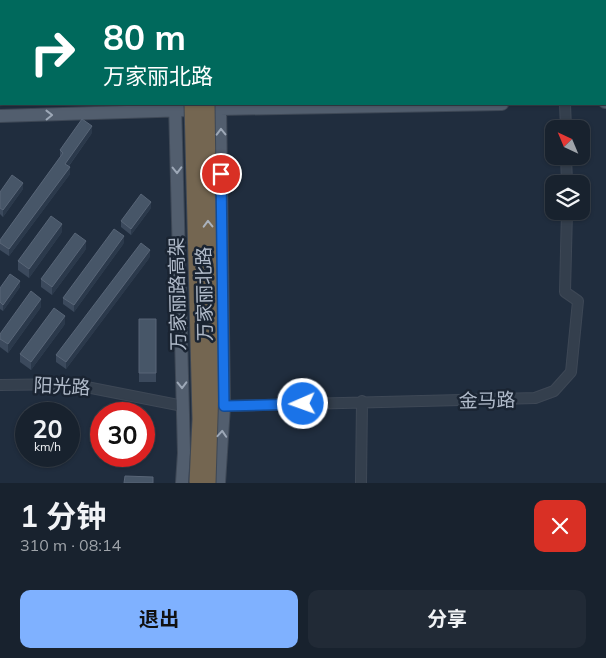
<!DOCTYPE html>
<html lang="zh">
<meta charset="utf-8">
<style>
:root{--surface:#18222e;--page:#212a36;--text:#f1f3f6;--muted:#9fa4aa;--line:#363f4a;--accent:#7fb1ff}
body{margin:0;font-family:Mulish,"Noto Sans SC",sans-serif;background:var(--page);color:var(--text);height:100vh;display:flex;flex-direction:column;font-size:19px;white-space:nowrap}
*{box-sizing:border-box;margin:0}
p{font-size:16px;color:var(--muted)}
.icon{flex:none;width:28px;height:28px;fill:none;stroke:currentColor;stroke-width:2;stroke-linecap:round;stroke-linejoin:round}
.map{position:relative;height:483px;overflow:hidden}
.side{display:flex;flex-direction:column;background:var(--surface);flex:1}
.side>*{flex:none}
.banner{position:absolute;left:0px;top:0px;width:606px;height:105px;box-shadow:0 1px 4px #0004,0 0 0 1px var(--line);background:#00695c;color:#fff;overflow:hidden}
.needle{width:32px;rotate:316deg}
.buttons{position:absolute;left:545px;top:120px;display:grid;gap:10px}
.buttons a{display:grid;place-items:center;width:45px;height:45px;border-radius:10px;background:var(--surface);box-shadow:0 1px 4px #0004,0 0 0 1px var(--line);font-size:25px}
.speed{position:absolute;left:15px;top:402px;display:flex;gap:10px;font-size:25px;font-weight:700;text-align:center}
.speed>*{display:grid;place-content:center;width:65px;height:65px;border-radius:50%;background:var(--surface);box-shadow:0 1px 4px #0004,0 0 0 1px var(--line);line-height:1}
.speed small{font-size:12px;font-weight:400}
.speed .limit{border:8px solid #d22;background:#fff;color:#111}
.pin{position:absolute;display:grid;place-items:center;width:42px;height:42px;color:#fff;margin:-21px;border:2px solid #fff;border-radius:50%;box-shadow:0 1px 5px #0007}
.me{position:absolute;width:55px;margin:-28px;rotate:268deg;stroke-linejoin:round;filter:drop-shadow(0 0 4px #0008)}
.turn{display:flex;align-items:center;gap:18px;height:105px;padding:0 20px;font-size:22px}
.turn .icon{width:65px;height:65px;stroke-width:2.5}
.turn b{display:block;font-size:35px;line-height:42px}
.round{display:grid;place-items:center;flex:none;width:52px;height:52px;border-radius:10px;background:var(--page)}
.headline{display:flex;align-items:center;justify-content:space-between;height:85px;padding:0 20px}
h1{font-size:30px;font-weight:700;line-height:38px}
.cta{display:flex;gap:10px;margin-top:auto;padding:10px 20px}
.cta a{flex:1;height:58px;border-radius:10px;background:var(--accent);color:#111;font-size:20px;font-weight:700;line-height:58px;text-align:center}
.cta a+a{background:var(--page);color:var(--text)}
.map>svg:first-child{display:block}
</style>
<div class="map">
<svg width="606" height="483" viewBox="0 0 606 483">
<rect width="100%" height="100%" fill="#202d3e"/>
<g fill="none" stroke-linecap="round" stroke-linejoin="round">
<g stroke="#3e4856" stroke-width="12">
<path id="minor" d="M576,1V0
M565,104L566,129
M566,156L567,184
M0,385L71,384L183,406
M224,406L535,398L554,391L571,372L578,301L565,292L567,211
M361,483L362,401"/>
</g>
<g stroke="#3e4856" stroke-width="14">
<path id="major" d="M168,0V1
M214,0V1
M605,88H606
M0,98H1
M605,102H606
M175,104L184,453L182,483
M0,116L220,109L502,104
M219,483L224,406L220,104"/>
</g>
<g stroke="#3d4755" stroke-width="17">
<path id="highway" d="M192,0V1
M203,0V1"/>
</g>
<use href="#minor" stroke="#343f4d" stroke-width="10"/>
<use href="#major" stroke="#525e6e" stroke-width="12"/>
<use href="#highway" stroke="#746651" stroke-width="15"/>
<g stroke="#3d4755" stroke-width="17" stroke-linecap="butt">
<path id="highway-bridge" d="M192,104L200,419L197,483
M207,104L211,385L208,483"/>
</g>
<use href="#highway-bridge" stroke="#746651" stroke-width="15"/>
</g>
<path fill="#3b495c" d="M92,133L69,166L70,174L9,256L0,250V240L60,157V150Z
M23,189L3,217L0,214V192Z
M151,208L131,235L121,227V221Z
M62,232L29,278L18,270V261Z
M124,243L74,312L63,304V298Z
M86,249L52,295L41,287V279Z
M150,257L66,369L56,362V355Z
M20,287L3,311L0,309V288Z
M41,307L8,353L0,347V334Z
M139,319H156V382H139Z
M65,324L31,370L20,362V354Z"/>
<path fill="#2b394b" d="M25,0H39L37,1H23Z
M88,0H98L96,1H85Z
M1,14V23H0V15Z
M1,50V58L0,59V51Z
M92,126V133L65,171V164Z
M70,167V174L9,256V249Z
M23,183V189L3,217V210Z
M151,202V208L131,235V229Z
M62,224V232L29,278V269Z
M124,236V243L74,312V305Z
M86,241V249L52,295V287Z
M150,250V257L66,369V362Z
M20,281V287L3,311V305Z
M41,299V307L8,353V344Z
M65,316V324L31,370V362Z"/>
<path fill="#475668" stroke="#586577" d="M0,0H25L23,1H1V14L0,15Z
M62,0H88L85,1H61Z
M1,34V50L0,51V35Z
M82,119L92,126L65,164L70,167L9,249L0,243V240L63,153L60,150Z
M12,175L23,183L3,210L0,208V192Z
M141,194L151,202L131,229L121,221Z
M51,216L62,224L29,269L18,261Z
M114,229L124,236L74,305L63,298Z
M75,233L86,241L52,287L41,279Z
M141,243L150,250L66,362L56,355Z
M10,274L20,281L3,305L0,302V288Z
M31,291L41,299L8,344L0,339V334Z
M54,308L65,316L31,362L20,354Z
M139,319H156V373H139Z
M125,476L153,477V483H124Z"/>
<defs><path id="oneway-chevron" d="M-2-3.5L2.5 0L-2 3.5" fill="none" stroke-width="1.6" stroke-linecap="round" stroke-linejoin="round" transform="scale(1.25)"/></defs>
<g stroke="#9da8b7">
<use href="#oneway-chevron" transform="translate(49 115) rotate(-1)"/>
<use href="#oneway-chevron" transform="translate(221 132) rotate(-91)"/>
<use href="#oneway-chevron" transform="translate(177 170) rotate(89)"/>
<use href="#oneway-chevron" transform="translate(182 385) rotate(89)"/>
<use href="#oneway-chevron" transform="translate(222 434) rotate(-86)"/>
</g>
<use stroke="#aab2bd" href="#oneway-chevron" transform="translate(208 224) rotate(-91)"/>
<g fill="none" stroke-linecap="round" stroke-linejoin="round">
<g stroke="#114b97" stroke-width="12">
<path id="route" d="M221,174L224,406L303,404"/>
</g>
<use href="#route" stroke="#1a73e8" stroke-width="9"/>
</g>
<g text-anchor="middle" stroke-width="5" stroke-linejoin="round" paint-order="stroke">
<g font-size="19" fill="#b0bac9" stroke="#1a2432">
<text transform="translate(177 294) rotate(-91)" y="7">万家丽路高架</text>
<text transform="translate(204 294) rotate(-91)" y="7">万家丽北路</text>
<text transform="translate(62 386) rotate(3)" y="7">阳光路</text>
<text transform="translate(487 400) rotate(-1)" y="7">金马路</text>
</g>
</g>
</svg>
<div class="buttons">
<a><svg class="needle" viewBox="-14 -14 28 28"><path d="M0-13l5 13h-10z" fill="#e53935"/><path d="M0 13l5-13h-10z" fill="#9fa4aa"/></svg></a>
<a><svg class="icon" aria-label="layers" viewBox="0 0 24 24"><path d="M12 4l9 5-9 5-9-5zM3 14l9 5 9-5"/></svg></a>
</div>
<div class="speed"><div>20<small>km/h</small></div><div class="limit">30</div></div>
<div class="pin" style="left:221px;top:174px;background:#d93025"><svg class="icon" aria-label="arrive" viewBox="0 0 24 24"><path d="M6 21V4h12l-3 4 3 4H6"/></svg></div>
<svg class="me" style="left:303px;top:404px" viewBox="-20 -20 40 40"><circle r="17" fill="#1a73e8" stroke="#fff" stroke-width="3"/><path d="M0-11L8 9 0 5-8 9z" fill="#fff"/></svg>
<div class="banner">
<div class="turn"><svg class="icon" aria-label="right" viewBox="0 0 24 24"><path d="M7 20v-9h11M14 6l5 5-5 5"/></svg><div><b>80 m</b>万家丽北路</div></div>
</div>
</div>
<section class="side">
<div class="headline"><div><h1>1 分钟</h1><p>310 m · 08:14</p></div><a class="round" style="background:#d93025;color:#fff"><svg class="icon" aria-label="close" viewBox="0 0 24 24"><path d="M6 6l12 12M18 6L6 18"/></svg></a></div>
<div class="cta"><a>退出</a><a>分享</a></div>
</section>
